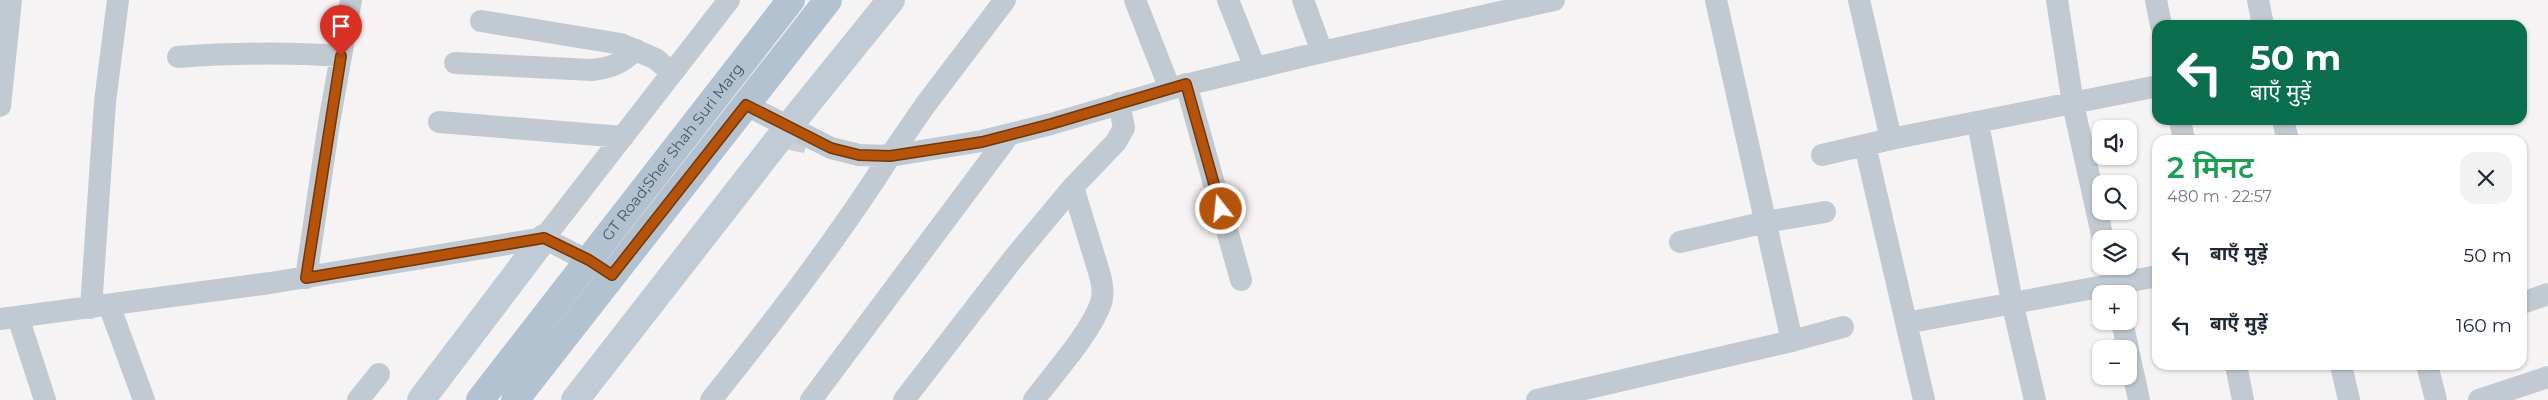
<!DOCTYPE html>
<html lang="hi">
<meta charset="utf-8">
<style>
:root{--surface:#fff;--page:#f2f2f3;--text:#1f2937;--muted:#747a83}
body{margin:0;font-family:Montserrat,"Noto Sans Devanagari",sans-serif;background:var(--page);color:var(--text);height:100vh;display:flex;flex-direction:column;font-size:19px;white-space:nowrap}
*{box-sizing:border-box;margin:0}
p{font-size:16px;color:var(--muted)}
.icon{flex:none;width:28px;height:28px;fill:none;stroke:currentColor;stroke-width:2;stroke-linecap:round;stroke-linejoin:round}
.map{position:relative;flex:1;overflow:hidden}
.details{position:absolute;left:2152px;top:135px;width:375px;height:235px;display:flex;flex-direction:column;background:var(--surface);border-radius:15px;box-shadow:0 1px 4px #0004}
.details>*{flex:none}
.guide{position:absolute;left:2152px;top:20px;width:375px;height:105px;border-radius:15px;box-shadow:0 1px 4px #0004;background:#0b6e4f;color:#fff;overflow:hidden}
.buttons{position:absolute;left:2092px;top:120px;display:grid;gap:10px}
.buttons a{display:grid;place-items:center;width:45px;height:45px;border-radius:10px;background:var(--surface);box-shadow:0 1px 4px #0004;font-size:25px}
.pin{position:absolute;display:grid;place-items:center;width:42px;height:42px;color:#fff;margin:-51px -21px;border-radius:50% 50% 50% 0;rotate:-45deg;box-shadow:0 0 5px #0007}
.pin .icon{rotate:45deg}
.me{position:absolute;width:55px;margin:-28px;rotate:344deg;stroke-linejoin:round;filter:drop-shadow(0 0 4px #0008)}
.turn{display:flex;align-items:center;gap:18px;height:105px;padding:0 15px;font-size:22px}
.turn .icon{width:65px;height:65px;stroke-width:2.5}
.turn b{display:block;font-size:35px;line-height:42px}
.round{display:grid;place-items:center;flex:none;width:52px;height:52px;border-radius:15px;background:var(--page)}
.head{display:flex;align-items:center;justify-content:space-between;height:85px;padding:0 15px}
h1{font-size:30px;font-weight:600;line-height:38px;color:#1e9e55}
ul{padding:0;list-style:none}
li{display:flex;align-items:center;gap:15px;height:70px;padding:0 15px}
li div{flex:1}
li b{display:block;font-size:19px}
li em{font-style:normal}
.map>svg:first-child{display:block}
</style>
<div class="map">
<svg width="2548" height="400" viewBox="0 0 2548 400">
<rect width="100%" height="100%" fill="#f5f3f3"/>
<path fill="#cdcfd5" d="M782,137L807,142L804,153L780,148Z"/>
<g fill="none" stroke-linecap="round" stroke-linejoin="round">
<path stroke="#c1cad2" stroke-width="22" d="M1135,0L1170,89
M1228,0L1255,68
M1303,0L1322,52
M1716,0L1792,341
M1859,0L1891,139
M2057,0L2073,104L2103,239
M2156,0L2161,25
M2258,0L2263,25
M481,21L621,44L656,59L672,73
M178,57C233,53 286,52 341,56
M455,63L592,70C612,68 621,63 636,50
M1186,84L1241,280
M746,105L831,148L859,155L890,156L926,104L1005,0
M0,106L11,0
M2180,120L2184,140
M2283,120L2288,140
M439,122L623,137
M1978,123L2012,302L2035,400
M1865,145L1924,400
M1822,155L1891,139L2158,86
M544,238L729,0
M1680,242L1766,222L1825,212
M306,278L329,123L351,0
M2522,303L2548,294
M109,305L144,400
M91,308L105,102L118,0
M18,317L45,400
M0,319L270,283L544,238L603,269
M2122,321L2128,349
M1906,323L2158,276
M2129,354L2139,400
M2236,365L2243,400
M2341,365L2349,400
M2427,365L2436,400
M358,400L379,374
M711,400C774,321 836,241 890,156L982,141L1051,124L1177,87L1322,52L1554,0
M811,400L1009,135
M904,400L1013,259L1073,187L1116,142L1124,128L1119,103
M1034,400C1054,373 1090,334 1101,303C1104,293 1102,282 1099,272L1073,187
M1537,400L1792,341L1843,327
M2479,400L2548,377"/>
<path stroke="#c1cbd6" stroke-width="28" d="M421,400L544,238
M575,400L789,126L891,0"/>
<g stroke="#b3c2d1" stroke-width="28">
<path id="s1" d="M480,400L791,0"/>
<path d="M515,400L828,0"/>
</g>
</g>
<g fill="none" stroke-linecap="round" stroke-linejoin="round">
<g stroke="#753606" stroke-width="12">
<path id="route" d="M341,56L306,278L544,238L589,260L612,275L746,105L831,148L859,155L890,156L982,142L1051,124L1186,84L1221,209"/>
</g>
<use href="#route" stroke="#b45309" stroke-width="9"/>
</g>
<g text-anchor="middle" stroke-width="4.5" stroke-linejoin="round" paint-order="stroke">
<g font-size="15" fill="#4a5661" stroke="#fff">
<text dy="5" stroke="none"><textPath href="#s1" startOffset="314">GT Road;Sher Shah Suri Marg</textPath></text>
</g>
</g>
</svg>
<div class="buttons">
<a><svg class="icon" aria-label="sound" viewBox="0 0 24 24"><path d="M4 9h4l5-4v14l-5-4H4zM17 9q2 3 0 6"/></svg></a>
<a><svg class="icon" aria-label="search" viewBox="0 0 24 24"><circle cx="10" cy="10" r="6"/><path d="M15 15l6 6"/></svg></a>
<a><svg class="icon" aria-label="layers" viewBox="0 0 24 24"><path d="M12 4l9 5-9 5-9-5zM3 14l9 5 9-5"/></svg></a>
<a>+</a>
<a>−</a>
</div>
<div class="pin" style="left:341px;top:56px;background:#d93025"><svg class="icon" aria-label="arrive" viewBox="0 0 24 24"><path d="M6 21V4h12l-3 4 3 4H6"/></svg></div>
<svg class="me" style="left:1221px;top:209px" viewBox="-20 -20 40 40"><circle r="17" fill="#b45309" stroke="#fff" stroke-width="3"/><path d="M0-11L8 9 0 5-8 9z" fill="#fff"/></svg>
<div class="guide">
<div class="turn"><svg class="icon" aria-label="left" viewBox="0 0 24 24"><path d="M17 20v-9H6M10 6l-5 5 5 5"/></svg><div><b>50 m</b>बाएँ मुड़ें</div></div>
</div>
<section class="details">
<div class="head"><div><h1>2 मिनट</h1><p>480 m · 22:57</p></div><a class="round"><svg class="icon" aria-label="close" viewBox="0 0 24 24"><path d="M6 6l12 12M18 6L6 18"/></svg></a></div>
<ul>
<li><svg class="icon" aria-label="left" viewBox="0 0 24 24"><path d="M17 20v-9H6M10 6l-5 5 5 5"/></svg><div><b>बाएँ मुड़ें</b></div><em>50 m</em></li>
<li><svg class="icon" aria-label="left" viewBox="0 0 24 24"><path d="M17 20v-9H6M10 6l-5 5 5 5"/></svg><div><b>बाएँ मुड़ें</b></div><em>160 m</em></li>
</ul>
</section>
</div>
